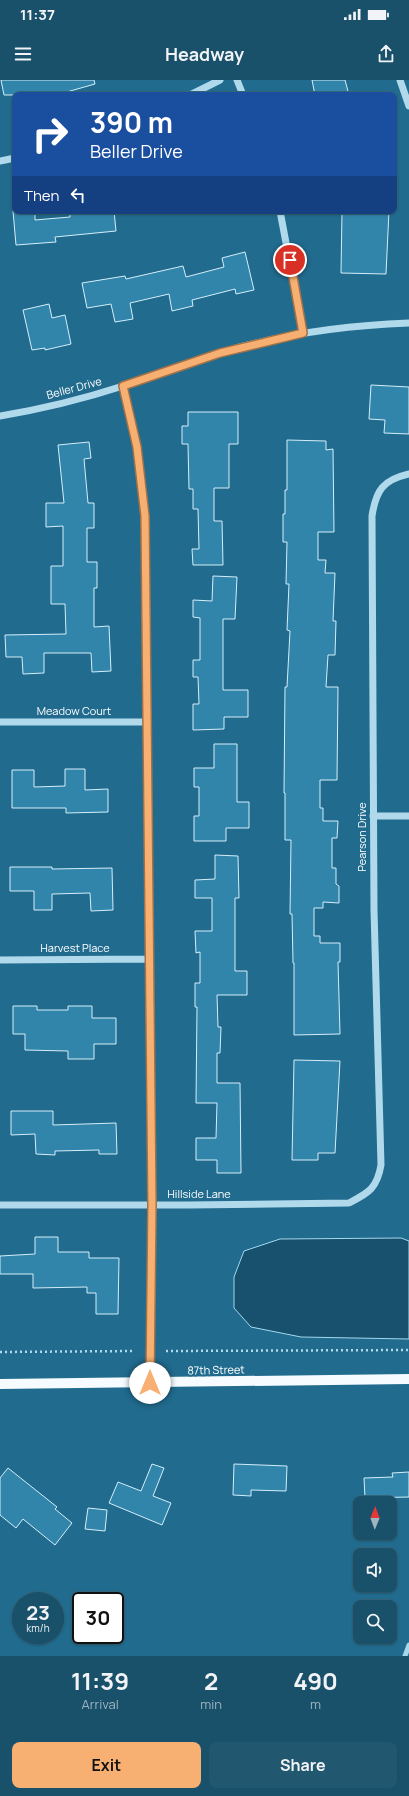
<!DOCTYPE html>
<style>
:root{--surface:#19506a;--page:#225770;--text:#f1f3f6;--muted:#9fb5c1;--line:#37677e;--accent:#f8b072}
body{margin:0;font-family:Manrope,sans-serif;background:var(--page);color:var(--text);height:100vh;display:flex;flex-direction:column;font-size:15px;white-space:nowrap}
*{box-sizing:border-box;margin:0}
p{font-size:13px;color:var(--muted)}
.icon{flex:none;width:22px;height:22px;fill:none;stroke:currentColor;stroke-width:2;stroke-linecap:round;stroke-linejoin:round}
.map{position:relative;height:1576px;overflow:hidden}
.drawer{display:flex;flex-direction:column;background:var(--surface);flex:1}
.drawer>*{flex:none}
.banner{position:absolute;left:12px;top:12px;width:385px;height:122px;border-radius:8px;box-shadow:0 1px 3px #0004,0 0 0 1px var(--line);background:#1a4fa0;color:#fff;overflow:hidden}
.needle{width:26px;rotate:1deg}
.controls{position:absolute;left:353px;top:1416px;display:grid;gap:8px}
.controls a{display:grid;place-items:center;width:44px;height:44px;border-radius:8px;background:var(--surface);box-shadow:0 1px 3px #0004,0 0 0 1px var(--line);font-size:20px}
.speed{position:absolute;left:12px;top:1512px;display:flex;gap:8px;font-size:20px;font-weight:700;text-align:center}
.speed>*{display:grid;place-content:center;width:52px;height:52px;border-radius:50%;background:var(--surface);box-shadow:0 1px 3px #0004,0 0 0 1px var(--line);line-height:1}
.speed small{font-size:10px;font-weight:400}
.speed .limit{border:2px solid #111;border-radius:6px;background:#fff;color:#111}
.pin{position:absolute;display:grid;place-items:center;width:34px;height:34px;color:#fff;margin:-17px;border:2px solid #fff;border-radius:50%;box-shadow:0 1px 4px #0007}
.me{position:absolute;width:44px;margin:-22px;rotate:0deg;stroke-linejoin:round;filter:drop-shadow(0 0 3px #0008)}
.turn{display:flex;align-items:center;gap:14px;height:84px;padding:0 12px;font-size:18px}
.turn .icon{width:52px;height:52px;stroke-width:2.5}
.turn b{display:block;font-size:28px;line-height:34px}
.then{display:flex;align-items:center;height:38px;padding:0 12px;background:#0003;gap:8px;font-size:15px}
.eta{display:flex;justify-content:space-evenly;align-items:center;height:68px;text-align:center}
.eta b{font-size:24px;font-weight:700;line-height:28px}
.action{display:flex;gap:8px;margin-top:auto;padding:8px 12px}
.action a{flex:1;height:46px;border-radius:8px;background:var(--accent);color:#111;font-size:16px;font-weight:700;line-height:46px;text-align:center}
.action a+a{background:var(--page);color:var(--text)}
.status{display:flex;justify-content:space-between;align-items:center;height:28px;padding:0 20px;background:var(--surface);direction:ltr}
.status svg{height:11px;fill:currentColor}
header{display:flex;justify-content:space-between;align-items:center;height:52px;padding:0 12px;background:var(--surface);font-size:18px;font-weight:700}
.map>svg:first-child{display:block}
</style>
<div class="status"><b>11:37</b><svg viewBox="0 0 49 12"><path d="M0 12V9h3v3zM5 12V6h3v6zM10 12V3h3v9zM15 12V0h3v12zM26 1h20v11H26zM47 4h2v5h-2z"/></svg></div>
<header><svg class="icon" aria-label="menu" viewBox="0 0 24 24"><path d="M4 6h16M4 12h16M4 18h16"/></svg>Headway<svg class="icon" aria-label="share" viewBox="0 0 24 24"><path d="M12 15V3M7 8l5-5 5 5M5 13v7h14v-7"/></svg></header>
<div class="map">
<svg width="409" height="1576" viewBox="0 0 409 1576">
<rect width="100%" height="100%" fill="#216b8e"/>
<path fill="#17516d" stroke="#a4d8ed" d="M401,1158L409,1161V1259L301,1257L251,1247L234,1228V1197L244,1171L280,1159Z"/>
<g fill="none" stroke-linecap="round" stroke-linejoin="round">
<path stroke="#a4d8ed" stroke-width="5" d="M405,1576L409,1565"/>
</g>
<path fill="#3185ab" stroke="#d5eef9" d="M1,0H94L95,4L56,15H4Z
M312,0H345L349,15H315Z
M13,131H35V140L70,137V131H114L116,151L55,157L56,162L16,165Z
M342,131H389L386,194L341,193Z
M245,172L254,210L236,214L235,209L192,220L193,226L172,231L169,214L130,223L133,239L115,242L111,224L87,228L82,203L125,196L126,199L183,186L186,197L224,187L222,178Z
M49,224L52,238L65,235L71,264L45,270V268L32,270L23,230Z
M371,305L409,307V354L384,353L385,340L369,339Z
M188,332H238V364H229V408H214V441H222L223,485H193L192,469H199L198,429H193V409H189L188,364H182V346H188Z
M287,360L326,361V370L333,369L334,452H318V480H326L325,493H335L333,541H336L335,575H328L326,607H338L337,700H320V728H323V741H338L337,758H332V788H336V804L339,806V823L323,822V828H314V856H320V863H340V882H338L340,954L294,955V883H293L292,834H290L291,760H285V713H284L285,607H287L290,551L287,550L289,504H286L287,462H283V434H285V410H287Z
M89,362L91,378L84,379L88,423H94V448H87V482H97V508H94V547L109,546L111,591L92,592L91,573H44V593L23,594L22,577H6L5,555L66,554L65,524H51V486H63V446L46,447V423H64L58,365Z
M213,496L237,497L235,539H223V610H248V637H224V649L193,650V624H199L198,597H193V580H200V538L193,537V520L212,521Z
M214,664H237V722H249V748H226V761H194V736H199V707H194V688H214Z
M65,689H85V710L108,709V732L66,733V728H12V690H34V707L65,706Z
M215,775L238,776L239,818H235V891H247V915H217L218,947H221L220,973H217V1003H240L241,1093H217V1080H196V1058H216L217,1023H196L197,927H195V903H200V872L196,873L195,851H212V818H195V800L215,799Z
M10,787H52V789L112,788L113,830L91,831L90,813L52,814V830H34V811H10Z
M13,926H37V930H68V926H92V938H116V964H94V979H68V971L25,970V954H13Z
M294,980L340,981L335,1073H318V1080H292Z
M11,1031H53V1045L116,1043L117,1074H99V1070L55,1071V1075L36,1074L35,1054L11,1055Z
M35,1157H58V1172H89V1178H119L118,1234H96V1213H87V1207L33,1208V1194H0V1176L35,1174Z
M152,1384L164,1388L153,1416L171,1423L162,1445L109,1423L118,1402L141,1411Z
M234,1384L287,1386L286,1411L251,1410V1416L233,1415Z
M8,1388L57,1427L55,1429L72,1443L55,1465L23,1439L16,1448L0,1435V1398Z
M409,1392V1417L365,1418L364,1398L393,1397L392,1393Z
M88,1428L107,1430L105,1451L85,1449Z"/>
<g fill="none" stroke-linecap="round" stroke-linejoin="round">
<path stroke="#b0daec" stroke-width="2.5" stroke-dasharray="2 3" stroke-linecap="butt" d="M166,1271L409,1270
M0,1272L134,1271"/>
<path stroke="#b0daec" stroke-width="7" d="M237,0L243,15
M400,0L409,26
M190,15L220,0
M0,81L15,78
M280,131L303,253
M123,306L137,367L145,436L152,1125L150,1303
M0,336C42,329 83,319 123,306C164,293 203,277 244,266C298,252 353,245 409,243
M0,642H148
M373,736H409
M0,880L150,879
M0,1125H189L349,1123C368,1113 377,1109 381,1085L374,830L372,436C376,410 383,400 409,394"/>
<path stroke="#f5fbff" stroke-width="10" d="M0,1304L409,1299"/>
</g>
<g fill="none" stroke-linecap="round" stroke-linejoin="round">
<g stroke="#a1724a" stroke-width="10">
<path id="route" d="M150,1303L152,1125L145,436L137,367L123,306L220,273L303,253L290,180"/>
</g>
<use href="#route" stroke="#f8b072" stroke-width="7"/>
</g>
<g text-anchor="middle" stroke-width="4" stroke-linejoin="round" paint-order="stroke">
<g font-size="11" fill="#fff" stroke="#216b8e">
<text transform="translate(74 308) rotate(-15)" y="4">Beller Drive</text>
<text x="74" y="635">Meadow Court</text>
<text transform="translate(362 757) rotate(-90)" y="4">Pearson Drive</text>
<text x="75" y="872">Harvest Place</text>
<text x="199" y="1118">Hillside Lane</text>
<text transform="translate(216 1290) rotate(-1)" y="4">87th Street</text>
</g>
</g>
</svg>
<div class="controls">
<a><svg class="needle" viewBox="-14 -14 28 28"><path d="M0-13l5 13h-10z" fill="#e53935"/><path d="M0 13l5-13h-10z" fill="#9fb5c1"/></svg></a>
<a><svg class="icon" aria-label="sound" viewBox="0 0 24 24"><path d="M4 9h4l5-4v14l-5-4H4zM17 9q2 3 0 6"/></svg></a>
<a><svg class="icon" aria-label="search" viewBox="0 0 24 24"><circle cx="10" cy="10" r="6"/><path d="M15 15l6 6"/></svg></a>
</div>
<div class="speed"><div>23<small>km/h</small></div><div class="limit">30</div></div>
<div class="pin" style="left:290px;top:180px;background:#d93025"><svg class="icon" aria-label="arrive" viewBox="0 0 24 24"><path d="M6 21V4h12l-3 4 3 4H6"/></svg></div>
<svg class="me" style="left:150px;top:1303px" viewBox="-20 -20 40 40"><circle r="19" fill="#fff"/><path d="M0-13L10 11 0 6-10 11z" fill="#f8b072"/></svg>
<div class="banner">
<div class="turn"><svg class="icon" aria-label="right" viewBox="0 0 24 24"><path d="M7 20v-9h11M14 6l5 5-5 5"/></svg><div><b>390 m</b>Beller Drive</div></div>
<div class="then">Then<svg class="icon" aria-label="left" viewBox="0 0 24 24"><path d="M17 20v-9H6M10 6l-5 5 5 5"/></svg></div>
</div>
</div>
<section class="drawer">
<div class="eta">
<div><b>11:39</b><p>Arrival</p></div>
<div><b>2</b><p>min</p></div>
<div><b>490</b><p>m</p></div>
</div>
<div class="action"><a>Exit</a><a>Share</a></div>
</section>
